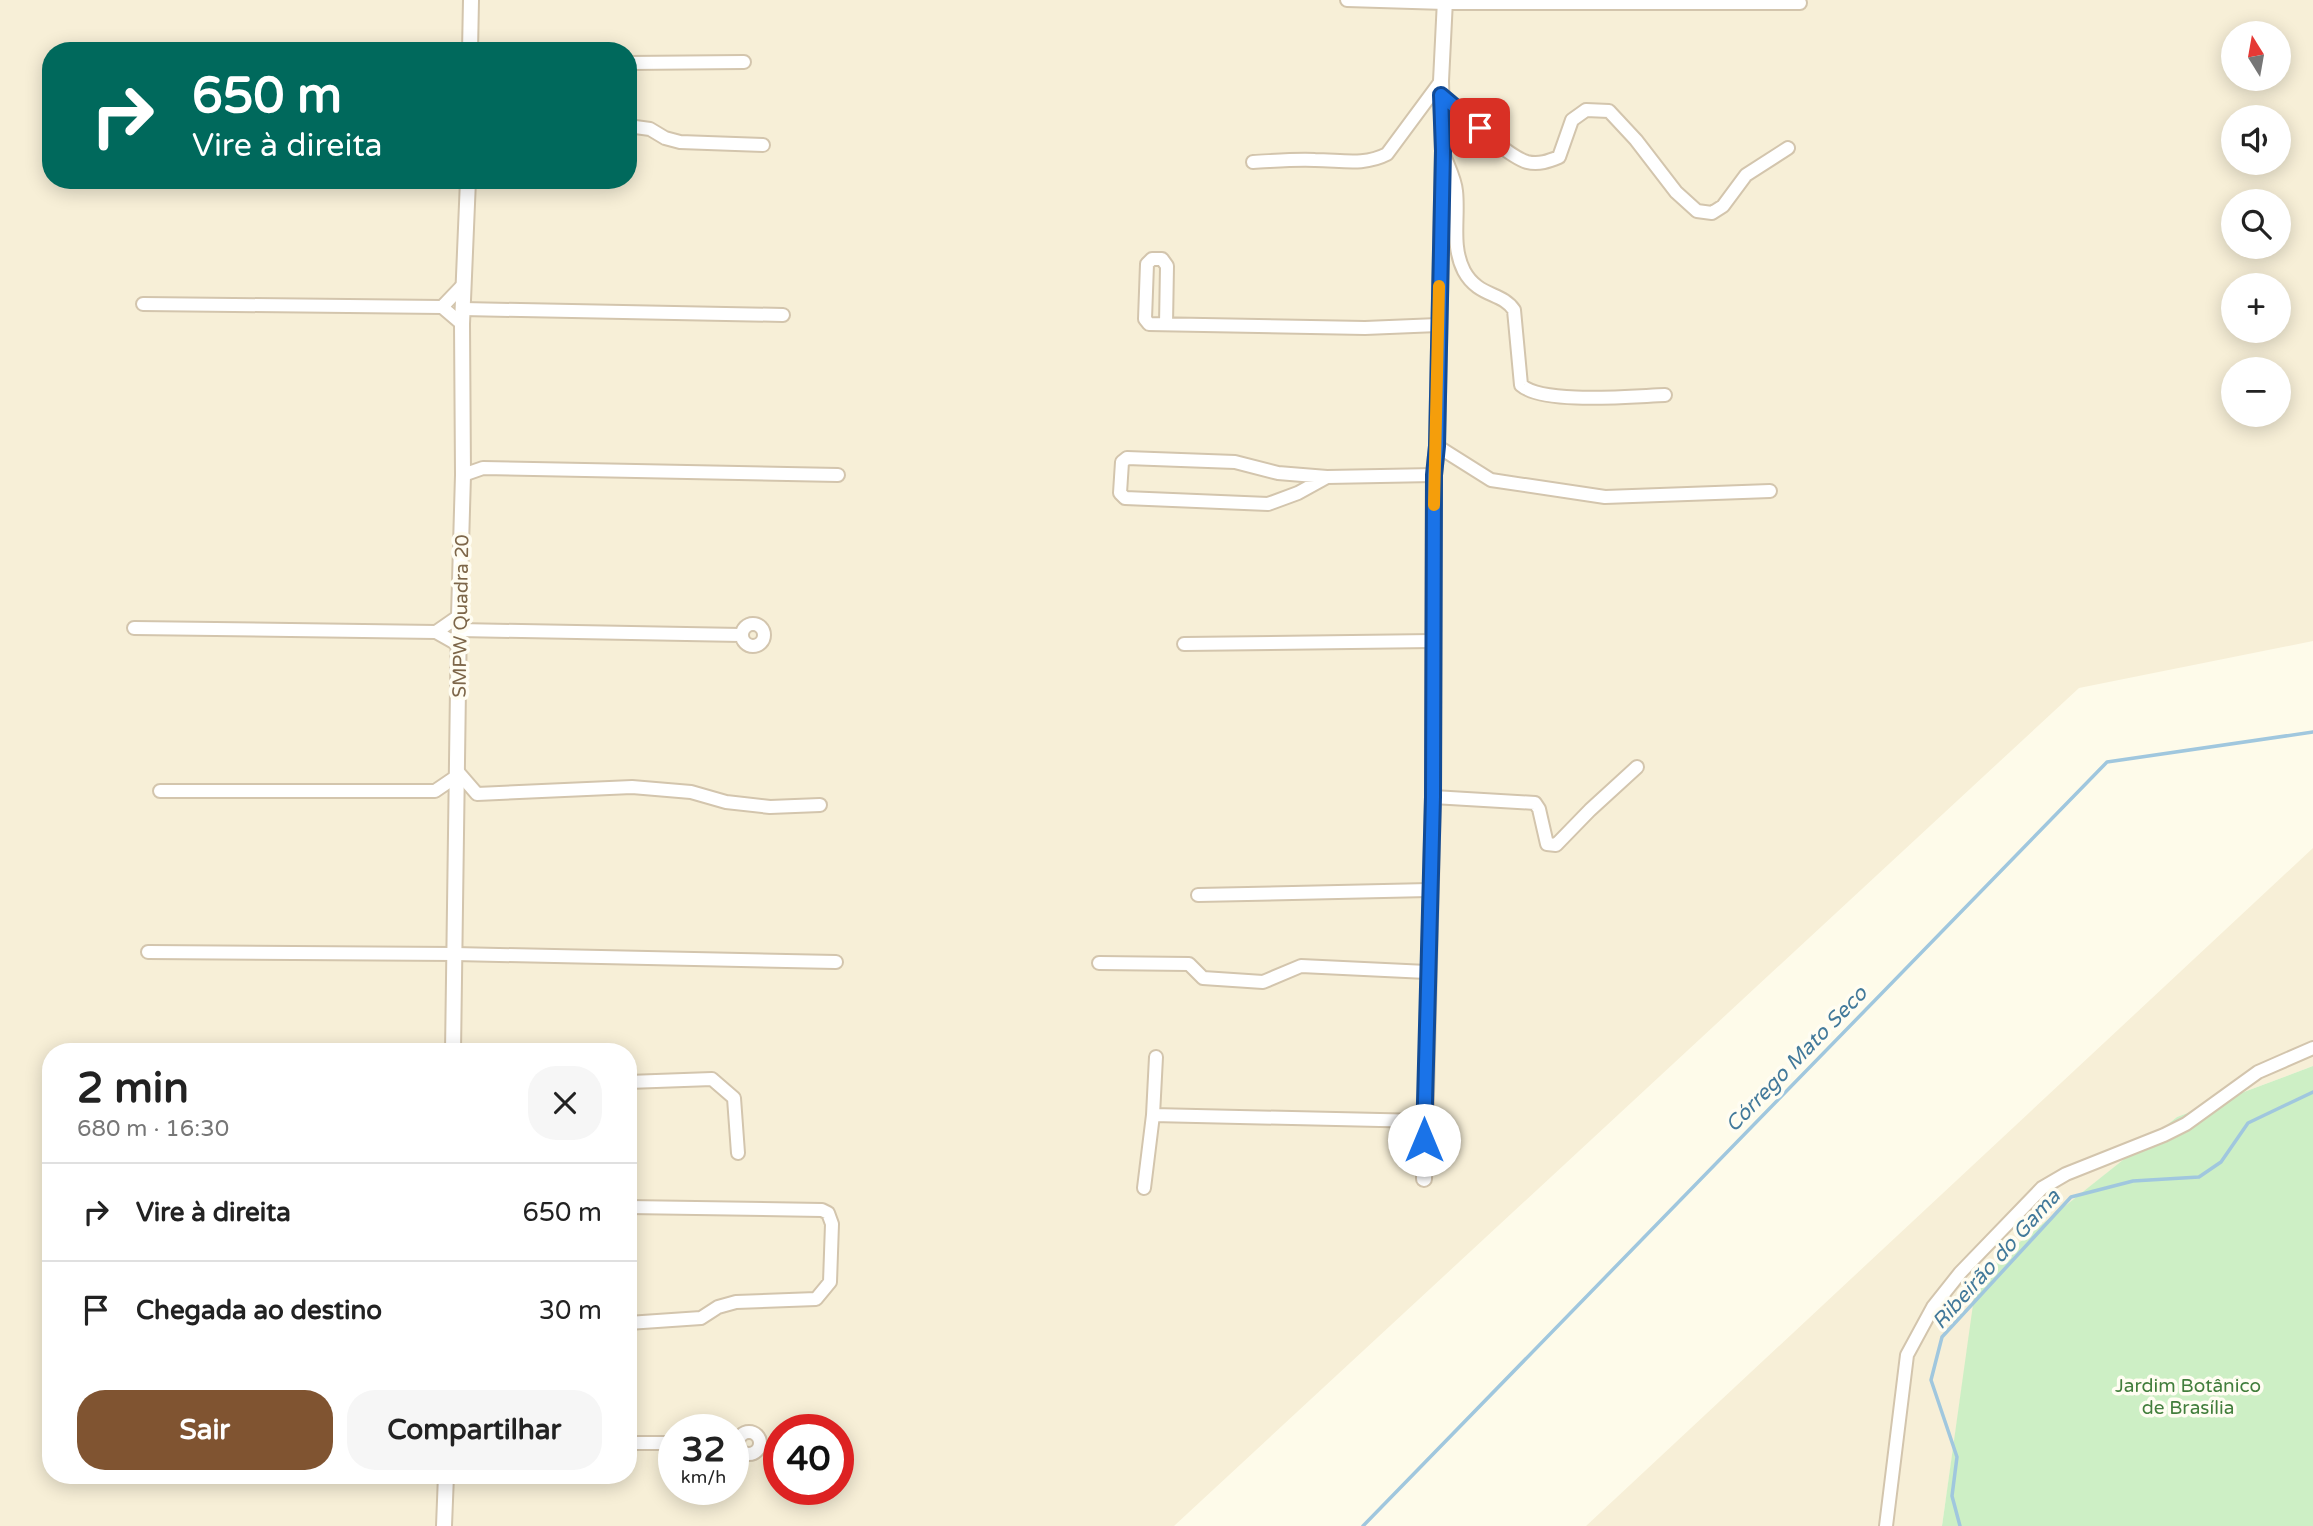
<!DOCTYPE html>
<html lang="pt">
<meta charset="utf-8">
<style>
:root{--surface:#fff;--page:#f6f6f6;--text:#222;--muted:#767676;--line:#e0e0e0;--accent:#805431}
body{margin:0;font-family:"Varela Round",sans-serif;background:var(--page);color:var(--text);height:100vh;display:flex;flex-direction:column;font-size:26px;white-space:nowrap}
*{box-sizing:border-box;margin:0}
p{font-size:23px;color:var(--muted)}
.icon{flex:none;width:38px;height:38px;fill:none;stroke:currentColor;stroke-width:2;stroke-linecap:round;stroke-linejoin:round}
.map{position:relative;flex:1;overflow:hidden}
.side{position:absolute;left:42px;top:1043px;width:595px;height:441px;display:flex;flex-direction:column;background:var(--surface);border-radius:28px;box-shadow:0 4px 18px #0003}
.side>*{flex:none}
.hud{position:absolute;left:42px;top:42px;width:595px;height:147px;border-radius:28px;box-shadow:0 4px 18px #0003;background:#00695c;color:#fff;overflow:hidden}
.needle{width:46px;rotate:349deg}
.fabs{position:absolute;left:2221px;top:21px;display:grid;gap:14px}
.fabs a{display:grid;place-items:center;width:70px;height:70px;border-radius:50%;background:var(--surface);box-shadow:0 4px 18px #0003;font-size:35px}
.speed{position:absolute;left:658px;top:1414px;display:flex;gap:14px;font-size:35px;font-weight:700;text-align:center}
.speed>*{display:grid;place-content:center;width:91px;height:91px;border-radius:50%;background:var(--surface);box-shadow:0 4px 18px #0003;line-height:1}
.speed small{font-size:18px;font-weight:400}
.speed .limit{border:10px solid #d22;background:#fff;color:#111}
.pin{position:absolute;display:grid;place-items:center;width:60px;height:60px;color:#fff;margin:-30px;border-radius:14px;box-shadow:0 4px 10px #0006}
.me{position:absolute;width:77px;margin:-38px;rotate:0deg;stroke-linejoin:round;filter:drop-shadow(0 0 5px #0008)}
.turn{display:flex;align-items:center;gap:24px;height:147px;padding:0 35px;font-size:32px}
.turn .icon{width:91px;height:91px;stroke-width:2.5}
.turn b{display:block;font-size:49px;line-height:60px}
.round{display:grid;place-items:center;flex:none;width:74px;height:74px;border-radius:28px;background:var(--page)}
.headline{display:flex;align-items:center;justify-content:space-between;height:119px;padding:0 35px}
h1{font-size:42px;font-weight:700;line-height:52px}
.cta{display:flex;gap:14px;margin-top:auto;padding:14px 35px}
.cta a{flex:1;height:80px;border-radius:28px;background:var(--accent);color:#fff;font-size:28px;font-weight:700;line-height:80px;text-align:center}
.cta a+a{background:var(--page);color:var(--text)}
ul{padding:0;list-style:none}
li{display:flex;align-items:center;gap:21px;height:98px;padding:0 35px;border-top:2px solid var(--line)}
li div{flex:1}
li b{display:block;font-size:26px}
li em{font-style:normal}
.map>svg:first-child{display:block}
</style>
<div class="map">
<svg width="2313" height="1526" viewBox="0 0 2313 1526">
<rect width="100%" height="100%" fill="#fefbea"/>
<path fill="#f7efd7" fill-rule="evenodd" d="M0,0H2313V641L2079,688L1174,1526H0ZM2233,33H2278V79H2233ZM51,51H628V180H51ZM2233,117H2278V163H2233ZM2233,201H2278V247H2233ZM2233,285H2278V331H2233ZM2233,369H2278V415H2233ZM51,1052H628V1475H51ZM674,1430H733V1489H674ZM779,1430H838V1489H779Z
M2313,848V1066L2177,1117L1978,1276L1942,1526H1586Z"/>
<path fill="#cdefc5" d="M2313,1066V1526H1942L1977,1276L2177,1117Z"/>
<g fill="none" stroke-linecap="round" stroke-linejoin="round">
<path stroke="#a0c7de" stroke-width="3.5" d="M1363,1526L2107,762L2313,732
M1960,1526L1952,1496L1957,1457L1931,1380L1942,1337L2071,1197L2133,1181L2199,1177L2221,1162L2248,1123L2313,1092"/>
<g stroke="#d3c5ad" stroke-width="16">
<path id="minor" d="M1347,0L1445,3H1800
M628,63L744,62
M1441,95C1460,111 1506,156 1527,162C1539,165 1549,161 1559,157L1572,120L1586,110L1609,111L1636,140L1676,192L1697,211L1712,213L1723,206L1746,175L1788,148
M628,126L650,129L665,138L680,142L763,145
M1444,155C1448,166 1455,179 1456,191C1459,218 1451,246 1464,271C1478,297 1502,292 1514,310L1521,385C1543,405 1634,396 1665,395
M1253,162C1274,161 1295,159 1315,160C1341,160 1364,166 1387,154L1441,81
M143,304L442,307L462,324
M442,307L464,284
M463,309L783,315
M1166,324L1167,266L1162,259H1152L1147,264L1145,319L1149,324L1365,328L1438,325
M1437,446L1491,480L1605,497L1770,491
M463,475L483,468L838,475
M1327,477L1298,493L1268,504L1125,498L1120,493L1122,462L1127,458L1235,462L1278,473L1327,477L1434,475
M742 635a11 11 0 1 1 22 0a11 11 0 1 1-22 0Z
M134,628L436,632L459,645
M459,630L741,635
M436,632L459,616
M1184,644L1433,641
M458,772L477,794L632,787L691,792L726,802L770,807L820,805
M160,791H435L457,776
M1433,797L1535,803L1539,809L1547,844L1556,845L1590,810L1637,767
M1198,895L1429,890
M148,952L455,954L836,962
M1099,963L1189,964L1203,978L1263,982L1301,966L1427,972
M628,1082L712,1079L734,1098L738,1153
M1153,1115L1424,1121
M1144,1188L1153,1115L1156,1057
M628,1207L822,1210L828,1213L832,1224L830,1282L816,1299L736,1302L718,1307L701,1318L628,1323
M738 1443a11 11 0 1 1 22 0a11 11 0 1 1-22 0Z
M628,1443H674
M1886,1526L1907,1355L1933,1307L1960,1273L2042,1188L2066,1174L2164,1135L2186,1124L2258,1072L2313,1048"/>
</g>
<g stroke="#d3c5ad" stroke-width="18">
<path id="tertiary" d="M470,51L471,0
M453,1052L459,616L463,475L462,324L468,180
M1424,1179L1433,797L1434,475L1437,446L1443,151L1441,81L1445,0
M444,1526L446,1475"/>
</g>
<use href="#minor" stroke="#fff" stroke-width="12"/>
<use href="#tertiary" stroke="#fff" stroke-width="14"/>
</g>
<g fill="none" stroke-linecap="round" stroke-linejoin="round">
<g stroke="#114b97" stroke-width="18">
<path id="route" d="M1424,1140L1433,797L1434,475L1437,446L1443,151L1441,95L1480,128"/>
</g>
<use href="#route" stroke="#1a73e8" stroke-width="12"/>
<path stroke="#f59e0b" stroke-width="12" d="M1434,505L1439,286"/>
</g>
<g text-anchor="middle" stroke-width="7" stroke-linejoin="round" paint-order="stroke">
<g font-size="19" fill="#7d6649" stroke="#fffdf2">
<text transform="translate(460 616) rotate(-89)" y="7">SMPW Quadra 20</text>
</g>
<g font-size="19" fill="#427e3c" stroke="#fffdf2">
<text x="2188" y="1392">Jardim Botânico<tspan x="2188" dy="22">de Brasília</tspan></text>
</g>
<g font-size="21" font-style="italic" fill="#42799a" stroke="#fffdf2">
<text transform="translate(1796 1059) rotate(-46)" y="7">Córrego Mato Seco</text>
<text transform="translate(1996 1259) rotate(-48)" y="7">Ribeirão do Gama</text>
</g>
</g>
</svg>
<div class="fabs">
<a><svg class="needle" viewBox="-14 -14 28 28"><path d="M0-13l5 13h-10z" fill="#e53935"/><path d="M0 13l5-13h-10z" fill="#767676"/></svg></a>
<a><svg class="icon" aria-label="sound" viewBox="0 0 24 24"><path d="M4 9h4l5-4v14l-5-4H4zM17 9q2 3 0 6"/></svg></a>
<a><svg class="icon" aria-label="search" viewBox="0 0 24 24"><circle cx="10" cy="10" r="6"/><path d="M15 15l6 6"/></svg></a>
<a>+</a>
<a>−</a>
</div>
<div class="speed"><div>32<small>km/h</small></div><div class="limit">40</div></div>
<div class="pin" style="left:1480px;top:128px;background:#d93025"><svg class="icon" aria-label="arrive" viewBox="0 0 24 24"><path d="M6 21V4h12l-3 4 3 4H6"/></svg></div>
<svg class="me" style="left:1424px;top:1140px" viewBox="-20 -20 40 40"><circle r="19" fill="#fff"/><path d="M0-13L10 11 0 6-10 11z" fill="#1a73e8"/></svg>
<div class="hud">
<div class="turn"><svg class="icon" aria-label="right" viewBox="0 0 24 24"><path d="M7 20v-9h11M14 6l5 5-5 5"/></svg><div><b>650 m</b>Vire à direita</div></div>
</div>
<section class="side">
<div class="headline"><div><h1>2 min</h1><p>680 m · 16:30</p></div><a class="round"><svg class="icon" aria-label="close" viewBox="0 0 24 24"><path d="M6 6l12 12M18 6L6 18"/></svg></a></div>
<ul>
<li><svg class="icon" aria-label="right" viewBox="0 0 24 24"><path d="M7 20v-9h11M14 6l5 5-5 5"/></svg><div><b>Vire à direita</b></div><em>650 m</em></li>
<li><svg class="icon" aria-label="arrive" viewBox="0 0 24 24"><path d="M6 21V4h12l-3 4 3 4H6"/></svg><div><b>Chegada ao destino</b></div><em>30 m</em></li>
</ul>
<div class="cta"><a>Sair</a><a>Compartilhar</a></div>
</section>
</div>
